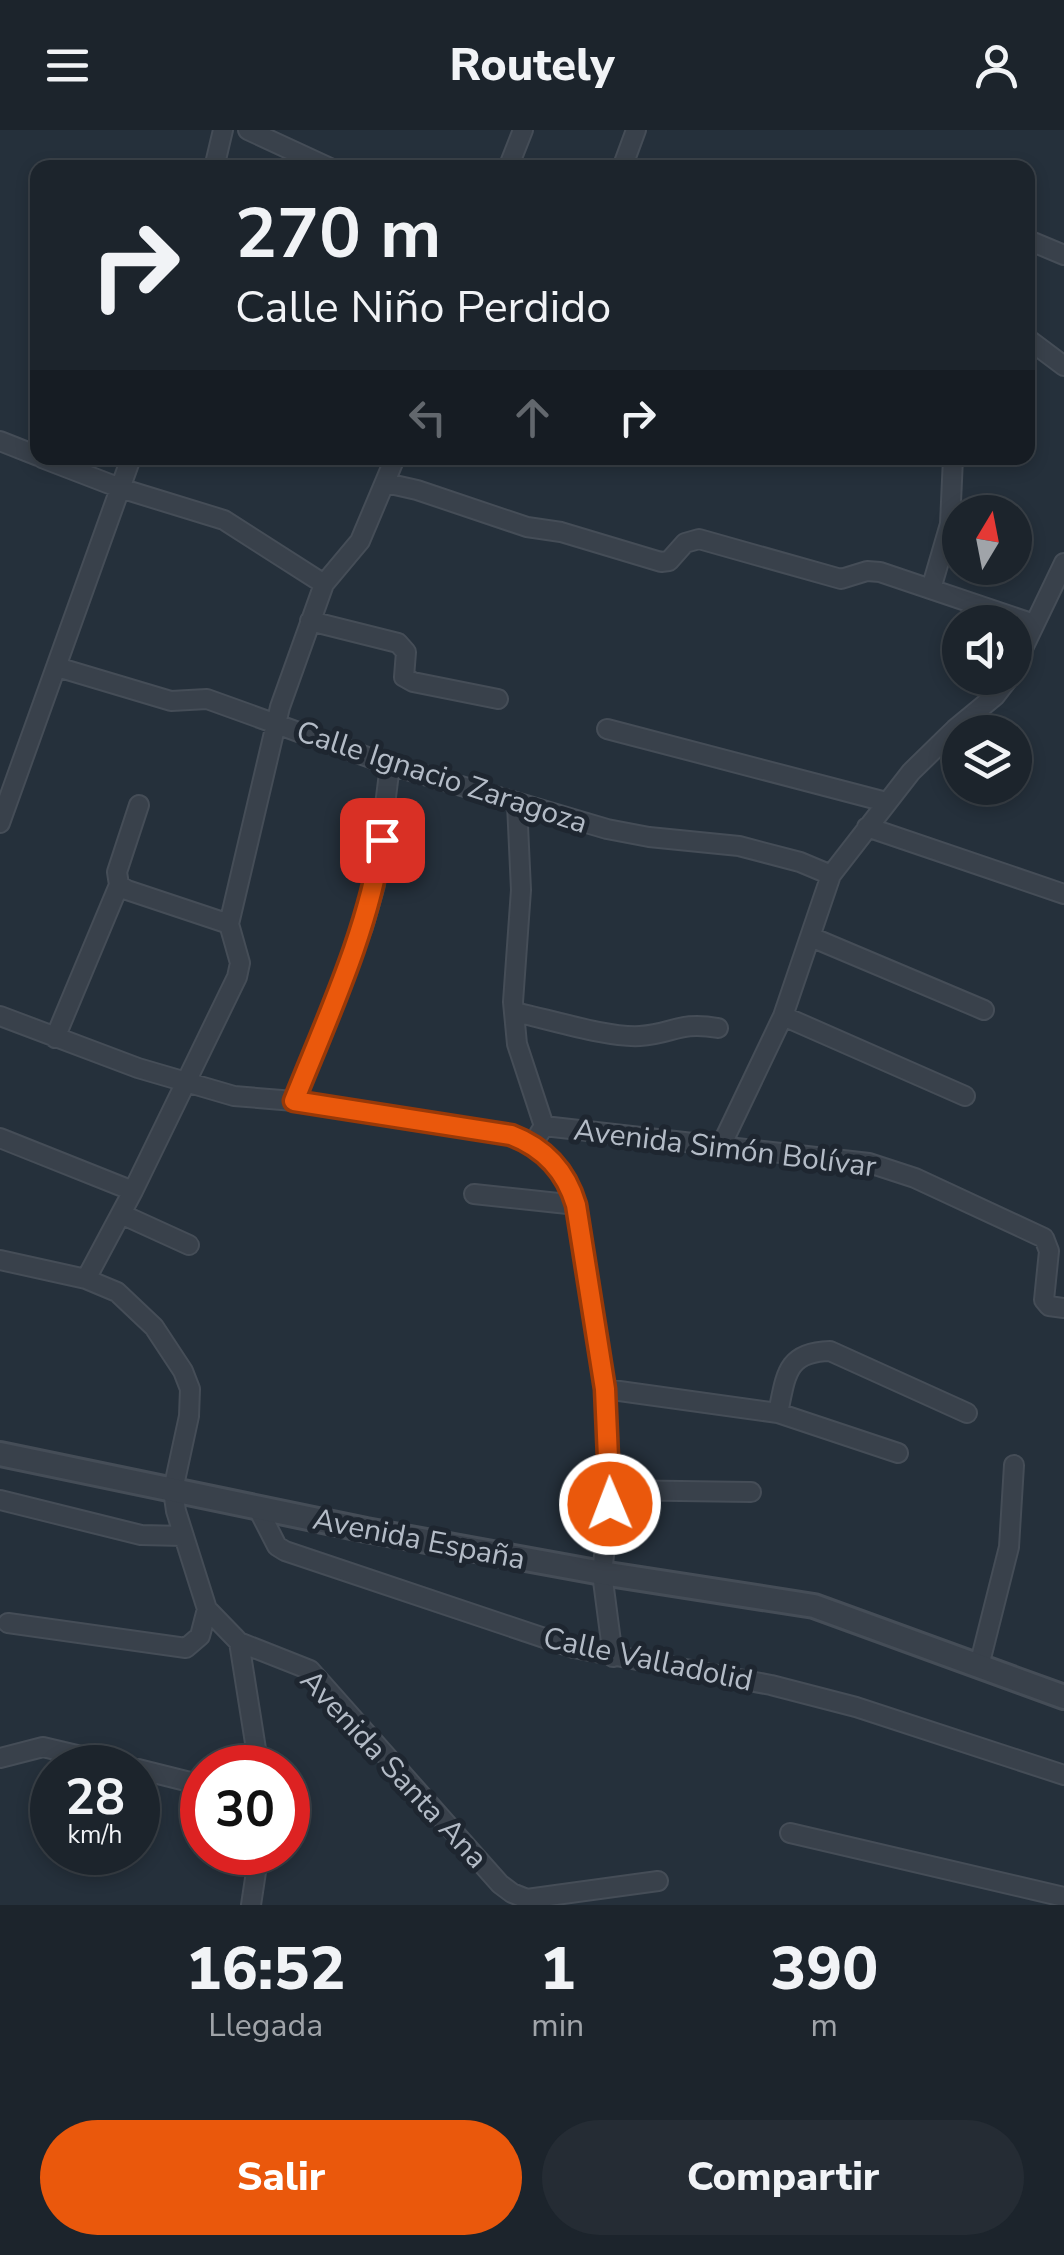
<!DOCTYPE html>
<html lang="es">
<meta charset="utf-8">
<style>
:root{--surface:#1c242c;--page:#252c34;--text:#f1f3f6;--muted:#a0a4a9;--line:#3a4148;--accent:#ea580c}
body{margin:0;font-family:"Nunito Sans",sans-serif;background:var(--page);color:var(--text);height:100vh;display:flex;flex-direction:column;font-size:38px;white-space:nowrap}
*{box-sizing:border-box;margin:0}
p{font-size:32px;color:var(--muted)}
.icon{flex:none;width:55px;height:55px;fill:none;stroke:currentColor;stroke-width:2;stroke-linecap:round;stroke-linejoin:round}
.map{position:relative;height:1775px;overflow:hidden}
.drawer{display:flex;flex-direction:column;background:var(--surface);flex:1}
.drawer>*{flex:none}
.guide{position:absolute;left:30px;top:30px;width:1005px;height:305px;border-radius:20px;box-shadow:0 5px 15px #0003,0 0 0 2px var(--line);background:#1c242c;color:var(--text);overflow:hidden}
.needle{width:65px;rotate:10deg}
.tools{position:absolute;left:942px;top:365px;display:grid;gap:20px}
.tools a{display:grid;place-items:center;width:90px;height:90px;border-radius:50%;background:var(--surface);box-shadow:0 5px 15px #0003,0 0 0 2px var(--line);font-size:50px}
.speed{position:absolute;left:30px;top:1615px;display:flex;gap:20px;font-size:50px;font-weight:700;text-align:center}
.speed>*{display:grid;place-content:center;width:130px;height:130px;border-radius:50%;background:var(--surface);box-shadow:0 5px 15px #0003,0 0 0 2px var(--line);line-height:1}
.speed small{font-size:25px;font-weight:400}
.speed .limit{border:15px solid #d22;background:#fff;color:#111}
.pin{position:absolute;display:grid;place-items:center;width:85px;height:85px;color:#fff;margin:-42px;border-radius:20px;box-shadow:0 5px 15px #0006}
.me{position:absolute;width:110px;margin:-55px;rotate:359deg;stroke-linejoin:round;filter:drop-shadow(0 0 8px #0008)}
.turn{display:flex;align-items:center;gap:35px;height:210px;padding:0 40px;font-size:45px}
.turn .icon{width:130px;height:130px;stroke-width:2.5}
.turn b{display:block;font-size:70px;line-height:85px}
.lanes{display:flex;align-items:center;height:95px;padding:0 40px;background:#0003;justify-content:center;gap:50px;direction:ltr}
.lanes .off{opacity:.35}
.eta{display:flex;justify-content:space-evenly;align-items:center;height:170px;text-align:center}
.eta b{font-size:60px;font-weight:800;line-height:70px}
.button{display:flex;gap:20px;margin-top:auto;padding:20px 40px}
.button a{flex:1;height:115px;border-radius:60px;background:var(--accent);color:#fff;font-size:40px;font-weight:800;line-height:115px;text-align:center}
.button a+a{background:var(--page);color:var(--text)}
header{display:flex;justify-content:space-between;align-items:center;height:130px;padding:0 40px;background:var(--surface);font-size:45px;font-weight:800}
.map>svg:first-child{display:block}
</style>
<header><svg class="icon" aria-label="menu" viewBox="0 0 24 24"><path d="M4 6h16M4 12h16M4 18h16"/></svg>Routely<svg class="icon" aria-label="person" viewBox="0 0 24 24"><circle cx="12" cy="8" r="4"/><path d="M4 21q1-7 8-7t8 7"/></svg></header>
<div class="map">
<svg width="1064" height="1775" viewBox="0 0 1064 1775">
<rect width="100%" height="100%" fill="#25303b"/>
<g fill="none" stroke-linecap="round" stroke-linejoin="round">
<g stroke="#454d57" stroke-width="22">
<path id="minor" d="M248,0L330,38
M214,38L223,0
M508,38L523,0
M622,38L636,0
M1028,110L1064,125
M1028,209L1064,236
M0,311L38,326
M42,328L120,358L224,390L324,454
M386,353L417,360L527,397L561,402L661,432L669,431L685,413L699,409L841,449L867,441L880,442L1034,494
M931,459L950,394L953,328
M310,491L398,513L406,522L404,547L413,552L498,569
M1015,535L1064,433
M57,537L171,571L207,569L390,635L607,699L649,707L739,716L800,732L831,745
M607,599L886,672
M517,674L521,760L513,872L517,914L544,996L539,1004
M139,675L117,742L119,755L127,760L229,794
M0,693L131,328
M867,697L1064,764
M811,807L984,880
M514,882C549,889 607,908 640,906C674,904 678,891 718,898
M0,886L138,938L234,966L294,971L511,1005C545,1018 566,1041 577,1075L605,1259L610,1373L602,1443L613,1527
M783,886L965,966
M55,908L119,755
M294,971L363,797L375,755L390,635
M544,996L869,1033L915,1048L1044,1108L1049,1121L1044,1170L1049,1176L1064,1178
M0,1008L133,1061
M721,1016L783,886L831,745L911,642L955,599L995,566L1009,548
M474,1064L577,1075
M121,1084L189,1115
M0,1130L86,1149L117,1162L154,1197L183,1241L190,1259L189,1286L173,1360L176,1381L207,1479L239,1512L259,1638
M86,1149L133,1061L237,847L240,833L229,794L280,577L324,454L360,411L395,328
M605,1259L778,1283L898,1323
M778,1283C786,1245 786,1222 830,1221L967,1283
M610,1360L751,1362
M0,1370L141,1405L184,1406
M257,1377L277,1416L285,1421L574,1518L771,1555L856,1577L1064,1645
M8,1493L186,1518L200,1506L207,1479
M239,1512L310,1540L500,1754L512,1763L542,1775
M979,1536L1009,1417L1014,1335
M0,1628L43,1617L132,1638
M138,1639L202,1655
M790,1703L1064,1767
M527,1769L658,1751
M251,1775L259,1722"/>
</g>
<g stroke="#454d57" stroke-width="28">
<path id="tertiary" d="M0,1324L366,1400L602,1443L814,1476L1064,1567"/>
</g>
<use href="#minor" stroke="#39414b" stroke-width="18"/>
<use href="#tertiary" stroke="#39414b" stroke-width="22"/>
</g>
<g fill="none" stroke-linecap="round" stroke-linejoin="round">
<g stroke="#983908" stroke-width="25">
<path id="route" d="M382,710C368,801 328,886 294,971L511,1005C545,1018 566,1041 576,1075L605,1259L610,1374"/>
</g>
<use href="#route" stroke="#ea580c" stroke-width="18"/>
</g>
<g text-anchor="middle" stroke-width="10" stroke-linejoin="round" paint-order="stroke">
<g font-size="30" fill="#b4bcc7" stroke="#1e2630">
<text transform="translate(442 647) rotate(18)" y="10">Calle Ignacio Zaragoza</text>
<text transform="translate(725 1018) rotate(7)" y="10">Avenida Simón Bolívar</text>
<text transform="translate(419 1409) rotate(11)" y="10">Avenida España</text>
<text transform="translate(648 1529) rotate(12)" y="10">Calle Valladolid</text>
<text transform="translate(394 1639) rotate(47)" y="10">Avenida Santa Ana</text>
</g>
</g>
</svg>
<div class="tools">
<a><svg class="needle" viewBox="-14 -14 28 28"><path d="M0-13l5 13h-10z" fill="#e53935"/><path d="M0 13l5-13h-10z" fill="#a0a4a9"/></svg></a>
<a><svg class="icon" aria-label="sound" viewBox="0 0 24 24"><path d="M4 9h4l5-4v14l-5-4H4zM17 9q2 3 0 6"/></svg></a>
<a><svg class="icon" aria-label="layers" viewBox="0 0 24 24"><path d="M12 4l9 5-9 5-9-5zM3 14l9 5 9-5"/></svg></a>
</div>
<div class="speed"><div>28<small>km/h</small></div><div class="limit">30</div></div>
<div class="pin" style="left:382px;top:710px;background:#d93025"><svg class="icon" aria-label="arrive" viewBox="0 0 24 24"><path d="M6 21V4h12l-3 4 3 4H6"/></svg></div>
<svg class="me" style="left:610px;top:1374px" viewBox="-20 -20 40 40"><circle r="17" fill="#ea580c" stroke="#fff" stroke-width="3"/><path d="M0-11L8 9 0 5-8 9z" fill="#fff"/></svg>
<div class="guide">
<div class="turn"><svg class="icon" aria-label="right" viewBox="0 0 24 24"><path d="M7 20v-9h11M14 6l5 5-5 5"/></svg><div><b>270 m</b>Calle Niño Perdido</div></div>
<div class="lanes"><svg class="icon off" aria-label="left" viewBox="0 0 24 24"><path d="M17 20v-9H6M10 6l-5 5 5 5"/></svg><svg class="icon off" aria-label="ahead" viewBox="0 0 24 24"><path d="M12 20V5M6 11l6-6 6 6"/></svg><svg class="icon" aria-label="right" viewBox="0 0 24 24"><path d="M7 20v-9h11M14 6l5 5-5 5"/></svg></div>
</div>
</div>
<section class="drawer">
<div class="eta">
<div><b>16:52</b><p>Llegada</p></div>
<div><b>1</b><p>min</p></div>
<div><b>390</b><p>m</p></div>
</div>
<div class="button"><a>Salir</a><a>Compartir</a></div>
</section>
